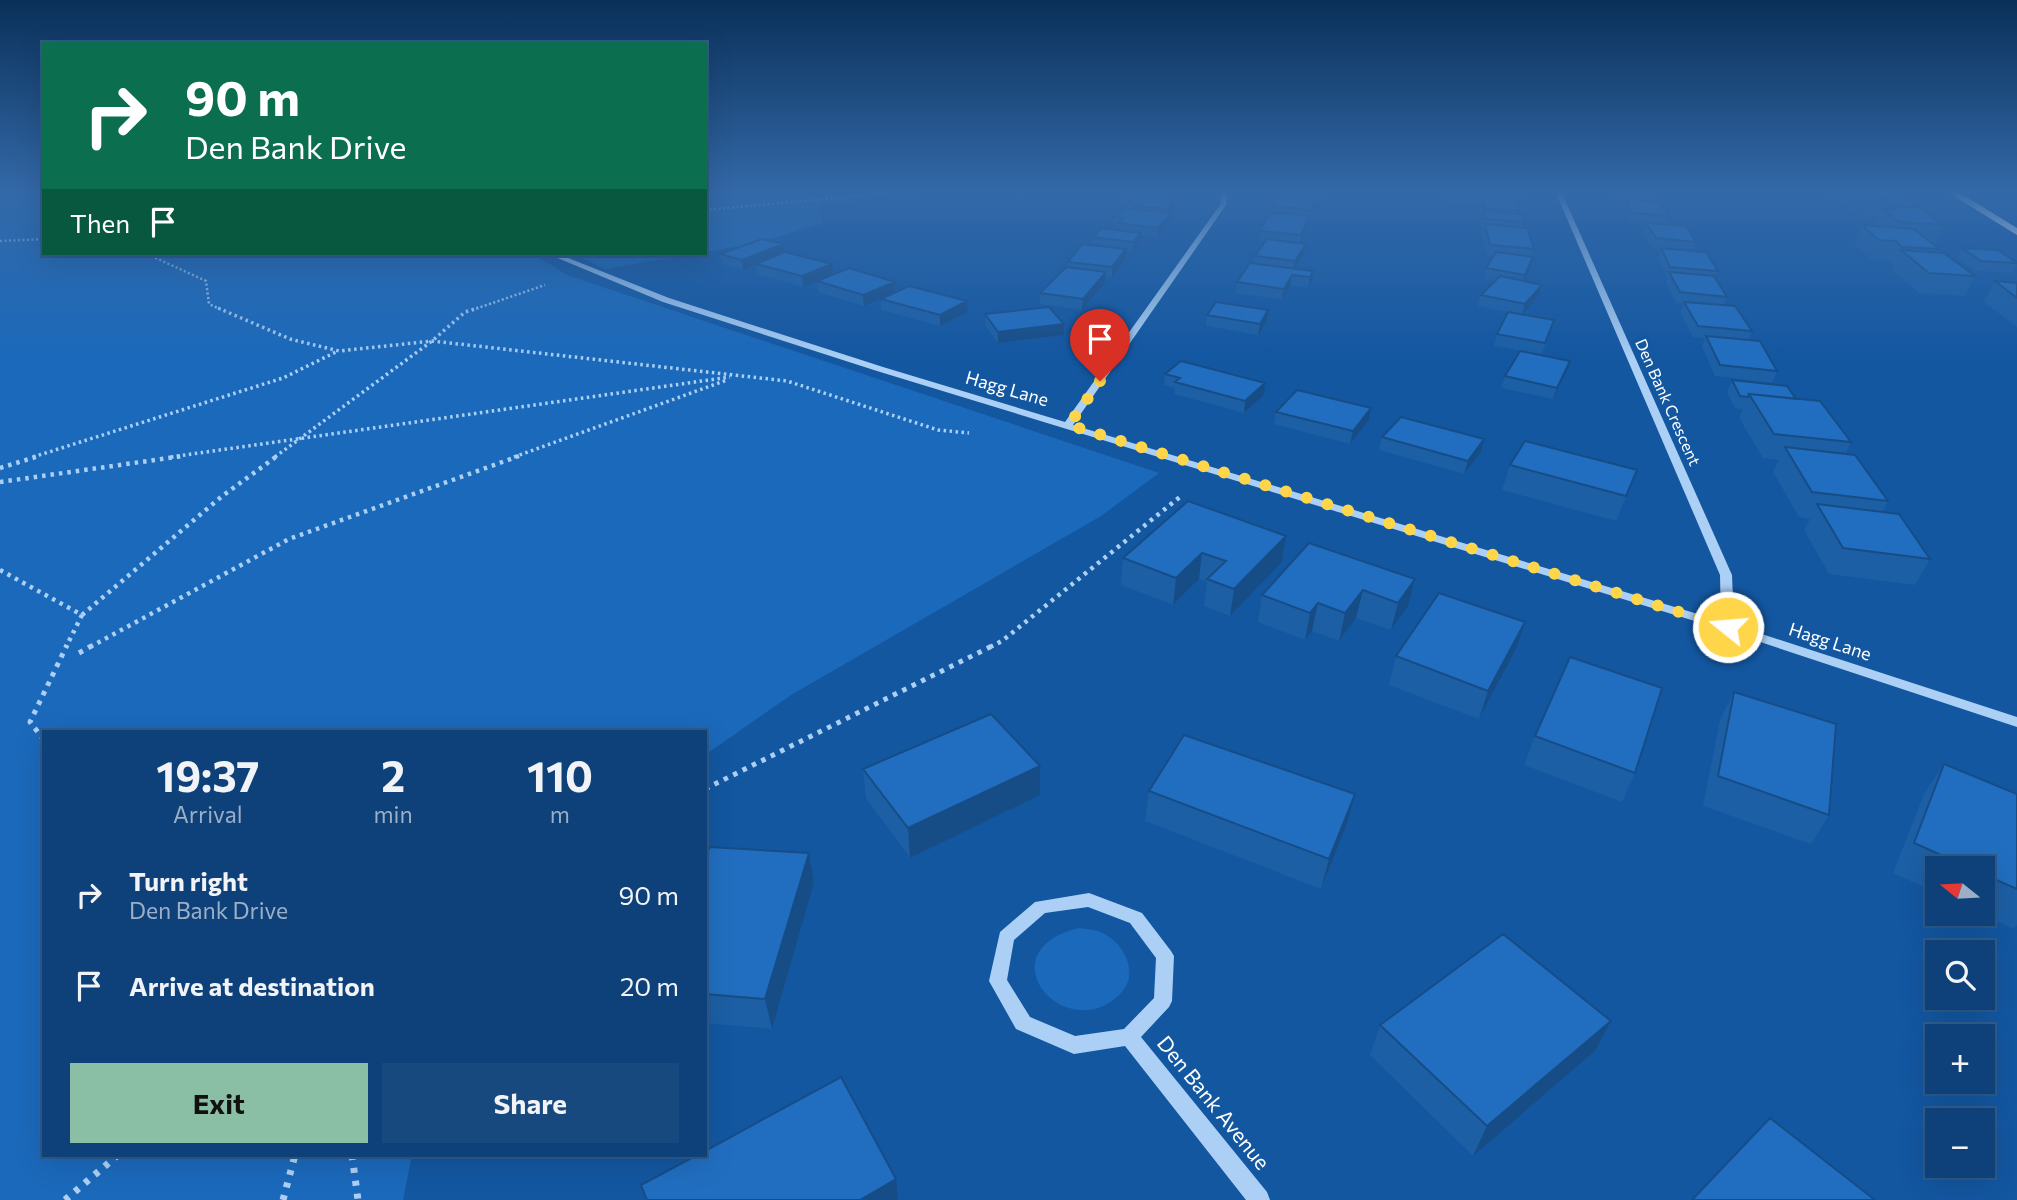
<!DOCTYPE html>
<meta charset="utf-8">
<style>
:root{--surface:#0e4179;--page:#17487e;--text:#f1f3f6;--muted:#9bafc6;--line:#2e5a8a;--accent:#8abfa5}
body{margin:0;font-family:Commissioner,sans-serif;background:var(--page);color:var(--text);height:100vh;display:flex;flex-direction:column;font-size:26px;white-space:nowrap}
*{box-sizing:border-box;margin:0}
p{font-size:23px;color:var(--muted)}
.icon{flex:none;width:38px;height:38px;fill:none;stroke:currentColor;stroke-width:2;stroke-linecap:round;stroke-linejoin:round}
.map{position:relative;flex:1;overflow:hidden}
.panel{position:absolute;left:42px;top:730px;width:665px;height:427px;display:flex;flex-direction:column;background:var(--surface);border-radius:0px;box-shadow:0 7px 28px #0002,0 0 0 2px var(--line)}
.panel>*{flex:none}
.guide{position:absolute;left:42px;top:42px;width:665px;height:214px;border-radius:0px;box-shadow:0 7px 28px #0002,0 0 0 2px var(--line);background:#0b6e4f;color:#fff;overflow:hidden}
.needle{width:46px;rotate:288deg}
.buttons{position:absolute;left:1925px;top:856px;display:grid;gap:14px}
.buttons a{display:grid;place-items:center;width:70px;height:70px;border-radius:0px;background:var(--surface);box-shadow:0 7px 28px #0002,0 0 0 2px var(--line);font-size:35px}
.pin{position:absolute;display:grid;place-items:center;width:60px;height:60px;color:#fff;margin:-72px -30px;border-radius:50% 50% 50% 0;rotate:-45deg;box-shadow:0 0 7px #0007}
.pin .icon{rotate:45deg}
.me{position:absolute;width:77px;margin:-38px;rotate:287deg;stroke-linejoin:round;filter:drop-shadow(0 0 5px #0008)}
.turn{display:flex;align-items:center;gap:24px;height:147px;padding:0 28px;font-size:32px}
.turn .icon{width:91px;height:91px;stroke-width:2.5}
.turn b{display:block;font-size:49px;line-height:60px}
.then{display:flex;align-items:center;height:66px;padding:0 28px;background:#0003;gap:14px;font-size:26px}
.eta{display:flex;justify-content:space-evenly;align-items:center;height:119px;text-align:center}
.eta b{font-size:42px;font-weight:700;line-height:49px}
.primary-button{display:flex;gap:14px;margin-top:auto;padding:14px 28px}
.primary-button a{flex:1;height:80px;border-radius:0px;background:var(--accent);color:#111;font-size:28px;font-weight:700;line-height:80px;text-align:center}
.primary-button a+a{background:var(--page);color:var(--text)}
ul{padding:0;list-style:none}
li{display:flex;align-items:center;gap:21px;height:91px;padding:0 28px}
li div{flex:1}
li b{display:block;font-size:26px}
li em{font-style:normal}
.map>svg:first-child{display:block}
</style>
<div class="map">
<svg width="2017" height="1200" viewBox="0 0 2017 1200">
<rect width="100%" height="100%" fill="#1357a1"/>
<path fill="#1b69bb" d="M0,193H44V254H534L567,275L1159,473L1101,516L791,695L705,755V732H44V1155H412L403,1200H0Z
M705,193H932L818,204L822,223L758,243L705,252Z
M574,254H693L605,269Z
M1079,928C1087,929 1098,930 1105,934C1127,947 1140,977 1118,996C1063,1046 984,951 1079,928Z"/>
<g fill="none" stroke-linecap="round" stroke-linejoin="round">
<path stroke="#acd0f5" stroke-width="2.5" stroke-dasharray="2 2.5" stroke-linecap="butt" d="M705,210L889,193
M0,241L44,239
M147,254L206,281L209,304L222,310
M472,310L545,285"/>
<path stroke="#acd0f5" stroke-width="3.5" stroke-dasharray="2.5 3.5" stroke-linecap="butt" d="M218,308L290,339L339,351L432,341L787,381L938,430L969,433
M33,457L283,378L338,351
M171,457L730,377
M275,457L432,341L465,312L478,308
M514,457L727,380"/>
<path stroke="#acd0f5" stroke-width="4.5" stroke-dasharray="3.5 5" stroke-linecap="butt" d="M0,468L39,456
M0,482L183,456
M0,570L82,615L66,647
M82,615L221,497L277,456
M90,647L289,539L519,456
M990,647L1002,641L1181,496"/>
<path stroke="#acd0f5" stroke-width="5" stroke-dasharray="4.5 6" stroke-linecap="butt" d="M79,653L93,645
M44,740L30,722L67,645
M705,789L994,645"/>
<path stroke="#acd0f5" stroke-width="7" stroke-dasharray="5 8" stroke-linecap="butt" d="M352,1155L358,1200
M65,1200L118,1155
M283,1200L295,1155"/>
<path fill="#acd0f5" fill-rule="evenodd" d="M1222,193H1228L1226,205L1073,425L1721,621L1720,575L1556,193H1562L1732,575L1734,625L2017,717V727L1724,630L877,371L663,302L548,254H558L669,298L883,367L1065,422L1220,205Z
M1089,893L1142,913L1171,951L1174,956L1172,1001L1169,1007L1141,1037L1267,1192L1270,1200H1246L1125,1046L1074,1054L1016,1029L989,981L1000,932L1035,902ZM1088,907L1130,923L1156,958L1154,998L1124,1029L1075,1036L1030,1017L1007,980L1014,940L1045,913Z"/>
<path fill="#fafcff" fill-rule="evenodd" d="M1949,193H1960L2017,228V235Z"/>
</g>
<path fill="#1c5fa5" d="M1120,193H1164L1162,197L1175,198L1174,207L1169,213L1170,222L1158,237L1141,235V243L1132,252L1125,251V259L1112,277L1106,276L1105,283L1082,310L1040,304V293L1068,267V262L1092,246L1093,237L1118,230V227H1114V217L1128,208V203L1131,200L1120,199Z
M1280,193H1328L1327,196L1317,195L1315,203L1300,243L1306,244L1304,254L1295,268L1313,271L1312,281L1308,287L1290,285L1282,299L1236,293L1237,282L1254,263L1255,256L1265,241H1259L1260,231L1273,212V206Z
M1447,193H1514L1518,211L1517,214L1524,222L1522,227L1534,249L1532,257L1531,267L1524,281L1542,285L1539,295L1523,314L1554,320L1542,354L1494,346L1497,334L1507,312L1478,306L1481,295L1495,281L1484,279L1486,268L1494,256L1487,255L1482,234L1484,228H1482L1480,220L1482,216L1480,205L1448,202Z
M1610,193H1653L1651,201L1669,216L1666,224L1696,242L1693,251L1718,271L1715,277L1727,297L1724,305L1752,331L1748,340L1777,371L1772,383L1715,376L1702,347L1705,338L1693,337L1680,312L1683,304L1676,303L1666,282L1667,277L1658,258L1661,249L1652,248L1643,232L1646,224L1630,223L1622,208L1624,201L1615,200Z
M1832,193H1904L1913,200L1910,207L1943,225L1934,243H1931L1939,249L1937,253L1975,276L1965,296L1919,293L1892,270L1894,266L1887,260L1870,259L1854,244L1862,225L1875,226L1879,216L1858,215L1850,207L1851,203H1840L1831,196Z
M783,244L784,252L832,264L833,274L803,287L757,274L756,265L743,270L722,264L720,254Z
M1962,248L2017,262V264L2012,273L1976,271L1957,258Z
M817,281L895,282V292L864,306L818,292Z
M1995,281L2017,283V327L1984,302Z
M881,299L967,301L968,312L940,326L881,310Z
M985,314L1064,335L998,343L985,325Z
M1207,315L1267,321L1258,335L1206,326Z
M1570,361L1566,373L1553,399L1501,388L1505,376Z
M1165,374L1264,395L1244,413L1174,394L1175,388L1164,385Z
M1732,380L1796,399L1851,442L1845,454L1888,501L1882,512L1930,559L1915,585L1829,574L1804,530L1810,519L1799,517L1773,472L1779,460L1763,458L1739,418L1743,409L1735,408L1727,392Z
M1371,408L1369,420L1350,444L1274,424L1276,412Z
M1382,437L1481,452L1464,474L1379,450Z
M1510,465L1637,470L1616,521L1502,490Z
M1188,501L1282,562L1230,616L1204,606L1207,582L1199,579L1173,605L1121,585L1123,558Z
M1415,579L1408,606L1391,630L1356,618L1339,641L1312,631L1305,640L1258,622L1262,595Z
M1516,649L1479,719L1389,685L1396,656Z
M1734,692L1829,815L1811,844L1703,806L1720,720Z
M1535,736L1635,773L1622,802L1524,765Z
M1944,764L2017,794V925L2014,929L1981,914H1983V868H1937V893L1893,873L1924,794Z
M1040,766V795L910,858L866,798L863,769Z
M1149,791L1355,794L1347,824L1321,889L1145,821Z
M705,857L814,883L772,1029L705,1023Z
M1611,1021L1595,1051L1473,1156L1370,1055L1380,1025Z"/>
<path fill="#174d86" d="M1317,194L1315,203L1310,219L1311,210Z
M1175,198L1174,207L1165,219L1166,209Z
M1171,213L1170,222L1158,237V228Z
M1309,216L1308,225L1300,245L1301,235Z
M1141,233V243L1132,252L1133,242Z
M783,244L785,254L756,264V265L743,270L742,260Z
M1306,244L1304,254L1293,271L1295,261Z
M1126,249L1125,259L1112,277V267Z
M1533,257L1531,267L1522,285L1525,275Z
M832,264L833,274L803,287L802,276Z
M1313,271L1312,281L1308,287L1310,277Z
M1106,272L1105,283L1082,310L1083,299Z
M1292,275L1290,285L1282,299L1284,289Z
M895,282V292L864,306L863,295Z
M1542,285L1539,295L1522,315L1525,304Z
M967,301L968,312L940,326V315Z
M1268,310L1267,321L1258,335L1260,324Z
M1064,324V335L998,343V332Z
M1570,361L1566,373L1553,399L1557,388Z
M1265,383L1264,395L1244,413L1245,401Z
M1371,408L1369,420L1350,444L1353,431Z
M1484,439L1481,452L1464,474L1468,461Z
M1286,536L1282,562L1230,616L1234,589Z
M1202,553L1199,579L1173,605L1176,578Z
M1415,579L1408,606L1391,630L1398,603Z
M1363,590L1356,618L1339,641L1345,613Z
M1318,603L1312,631L1305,640L1310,613Z
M1525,622L1516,649L1479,719L1488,691Z
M1040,766V795L910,858L908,828Z
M1355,794L1347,824L1321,889L1329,859Z
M809,853L814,883L772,1029L765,999Z
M1611,1021L1595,1051L1473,1156L1487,1126Z
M896,1179L898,1200H860Z"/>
<path fill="#216ec0" stroke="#174d86" stroke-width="2" d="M1280,193H1313L1317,194L1311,210L1273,206Z
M1450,193H1514L1518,211L1484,208L1482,196Z
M1861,193H1904L1913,200L1866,197Z
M1136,194L1175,198L1166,209L1133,206L1136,203H1128Z
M1625,199L1660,202L1669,216L1633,213Z
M1890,206L1920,208L1943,225L1899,222L1882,209L1895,210Z
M1124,208L1171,213L1158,228L1118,223L1123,218L1114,217Z
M1483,211L1522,214L1524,222L1485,219Z
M1270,212L1309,216L1301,235L1260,231Z
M1646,223L1686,226L1696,242L1656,238Z
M1485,224L1527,228L1534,249L1490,245Z
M1862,225L1914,229L1939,249L1902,247L1896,241L1879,240Z
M1102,228L1141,233L1133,242L1093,237Z
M762,239L783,244L742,260L720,254Z
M1267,239L1306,244L1295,261L1255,256Z
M1082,244L1126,249L1112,267L1068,262Z
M1661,248L1706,252L1718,271L1670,267Z
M1962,248L1998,250L2017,263L1981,261Z
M1901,250L1944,253L1975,276L1929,273Z
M785,252L832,264L802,276L756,264Z
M1496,252L1533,257L1525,275L1486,268Z
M1250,263L1313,271L1310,277L1292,275L1284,289L1237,282Z
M1066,267L1106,272L1083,299L1040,293Z
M849,268L895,282L863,295L817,281Z
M1669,272L1714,276L1727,297L1680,292Z
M1500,276L1542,285L1525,304L1481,295Z
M1995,281L2017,283V298Z
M909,286L967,301L940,315L881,299Z
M1216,302L1268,310L1260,324L1207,315Z
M1684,302L1735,306L1752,331L1698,326Z
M1049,307L1064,324L998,332L985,314Z
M1508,312L1554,320L1545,343L1497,334Z
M1706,336L1760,341L1777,371L1720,365Z
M1520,351L1570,361L1557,388L1505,376Z
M1181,361L1265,383L1245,401L1175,382L1180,378L1165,374Z
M1732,380L1787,386L1796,399L1749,394L1748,397L1740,396Z
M1297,390L1371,408L1353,431L1276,412Z
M1749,394L1820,401L1851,442L1774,434Z
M1401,417L1484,439L1468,461L1382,437Z
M1525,441L1637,470L1626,496L1510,465Z
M1785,447L1855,455L1888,501L1812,492Z
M1188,501L1286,536L1234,589L1207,579L1226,561L1202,553L1176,578L1123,558Z
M1817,504L1899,514L1930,559L1843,548Z
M1309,543L1415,579L1398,603L1363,590L1345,613L1318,603L1310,613L1262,595Z
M1439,593L1525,622L1488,691L1396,656Z
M1570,657L1662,688L1635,773L1535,736Z
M1734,692L1836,724L1829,815L1718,776Z
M991,714L1040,766L908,828L863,769Z
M1184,735L1355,794L1329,859L1149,791Z
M1944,764L2017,794V889L1983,874V868H1970L1914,843Z
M710,847L809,853L765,999L705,994V857Z
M1503,934L1611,1021L1487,1126L1380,1025Z
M841,1077L896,1179L860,1200H647L641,1185L697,1155H705V1151Z
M1770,1118L1875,1200H1692Z"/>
<linearGradient id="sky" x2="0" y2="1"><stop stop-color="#0a3059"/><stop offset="0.53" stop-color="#3369a8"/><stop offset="1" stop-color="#3369a8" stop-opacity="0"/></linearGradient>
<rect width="2017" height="361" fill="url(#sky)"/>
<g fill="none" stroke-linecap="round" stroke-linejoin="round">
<path stroke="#ffd54a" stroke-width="12" stroke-dasharray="0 21.6" d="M1100,381L1069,425L1728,627"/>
</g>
<g text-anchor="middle" stroke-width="7" stroke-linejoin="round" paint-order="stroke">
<g font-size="16" fill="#fff" stroke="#1357a1">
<text transform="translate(1668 402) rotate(66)" y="6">Den Bank Crescent</text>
</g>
<g font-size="18" fill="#fff" stroke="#1357a1">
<text transform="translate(1007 389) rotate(16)" y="6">Hagg Lane</text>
<text transform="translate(1830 642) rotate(18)" y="6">Hagg Lane</text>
</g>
<g font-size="21" fill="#fff" stroke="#1357a1">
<text transform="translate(1213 1103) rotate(51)" y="7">Den Bank Avenue</text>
</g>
</g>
</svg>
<div class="buttons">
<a><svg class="needle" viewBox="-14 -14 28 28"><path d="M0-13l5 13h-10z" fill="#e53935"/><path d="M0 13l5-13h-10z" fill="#9bafc6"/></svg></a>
<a><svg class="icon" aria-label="search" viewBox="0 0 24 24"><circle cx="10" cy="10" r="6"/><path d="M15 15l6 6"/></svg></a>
<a>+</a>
<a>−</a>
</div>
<div class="pin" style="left:1100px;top:381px;background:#d93025"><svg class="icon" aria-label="arrive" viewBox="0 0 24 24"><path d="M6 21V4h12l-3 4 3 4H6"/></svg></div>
<svg class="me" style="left:1728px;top:627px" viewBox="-20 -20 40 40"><circle r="17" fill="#ffd54a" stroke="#fff" stroke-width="3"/><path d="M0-11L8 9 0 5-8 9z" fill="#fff"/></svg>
<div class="guide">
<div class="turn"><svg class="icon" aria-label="right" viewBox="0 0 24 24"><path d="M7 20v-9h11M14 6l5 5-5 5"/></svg><div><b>90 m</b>Den Bank Drive</div></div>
<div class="then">Then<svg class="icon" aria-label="arrive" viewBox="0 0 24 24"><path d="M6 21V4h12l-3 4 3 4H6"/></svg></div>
</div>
<section class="panel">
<div class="eta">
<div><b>19:37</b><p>Arrival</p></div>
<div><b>2</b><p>min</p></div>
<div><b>110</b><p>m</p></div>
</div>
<ul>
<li><svg class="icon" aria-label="right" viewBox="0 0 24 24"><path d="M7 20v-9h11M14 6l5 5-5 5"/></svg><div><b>Turn right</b><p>Den Bank Drive</p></div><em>90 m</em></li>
<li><svg class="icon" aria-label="arrive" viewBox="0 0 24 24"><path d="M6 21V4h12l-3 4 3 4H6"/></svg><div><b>Arrive at destination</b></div><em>20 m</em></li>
</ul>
<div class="primary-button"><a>Exit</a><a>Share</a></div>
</section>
</div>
